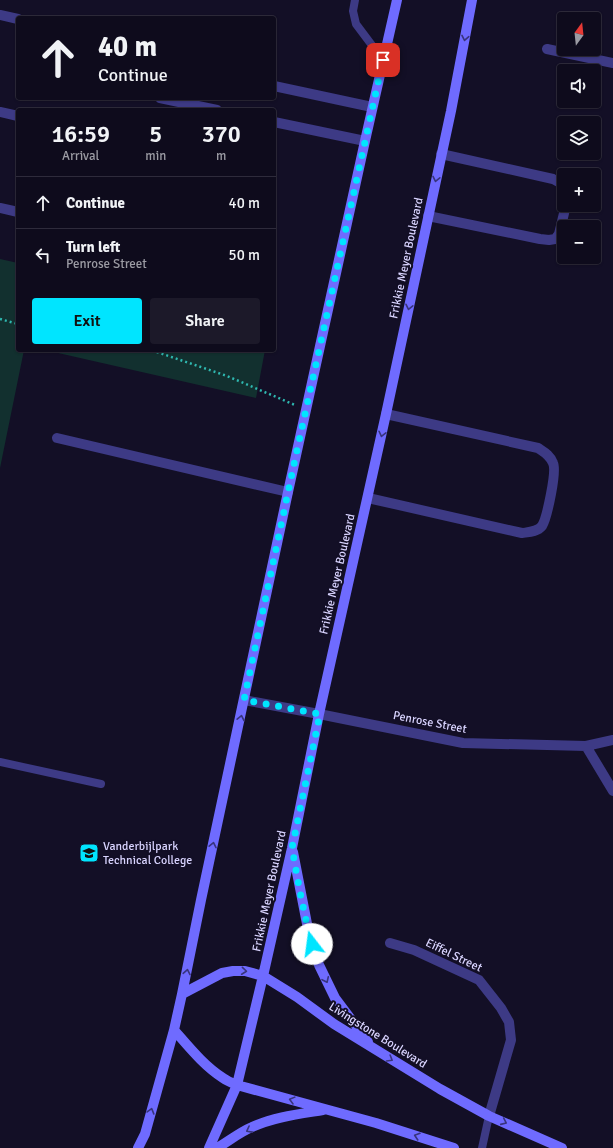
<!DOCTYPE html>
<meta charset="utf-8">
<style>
:root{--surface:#0e0b1c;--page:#1c1929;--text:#f1f3f6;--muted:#9b9ba3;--line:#2e2b3b;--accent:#00e5ff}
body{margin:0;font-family:Signika,sans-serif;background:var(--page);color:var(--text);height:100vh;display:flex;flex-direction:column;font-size:15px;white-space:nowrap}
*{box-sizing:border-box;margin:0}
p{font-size:13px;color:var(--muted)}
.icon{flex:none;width:22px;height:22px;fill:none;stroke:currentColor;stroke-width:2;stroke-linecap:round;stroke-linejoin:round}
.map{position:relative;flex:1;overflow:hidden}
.drawer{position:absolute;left:16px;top:108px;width:260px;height:244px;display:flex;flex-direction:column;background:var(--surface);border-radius:4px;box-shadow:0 1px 3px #0004,0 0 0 1px var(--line)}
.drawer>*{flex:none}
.banner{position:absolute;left:16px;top:16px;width:260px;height:84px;border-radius:4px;box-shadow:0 1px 3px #0004,0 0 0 1px var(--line);background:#0e0b1c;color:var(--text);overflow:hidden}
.needle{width:26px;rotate:15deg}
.buttons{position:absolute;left:557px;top:12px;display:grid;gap:8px}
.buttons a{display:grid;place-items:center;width:44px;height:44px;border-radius:4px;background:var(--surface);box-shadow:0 1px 3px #0004,0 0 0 1px var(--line);font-size:20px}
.pin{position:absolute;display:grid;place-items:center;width:34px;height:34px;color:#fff;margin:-17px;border-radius:8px;box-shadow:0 2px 6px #0006}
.me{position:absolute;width:44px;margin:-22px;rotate:345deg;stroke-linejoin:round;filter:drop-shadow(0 0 3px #0008)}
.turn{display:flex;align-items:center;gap:14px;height:84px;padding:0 16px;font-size:18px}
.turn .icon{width:52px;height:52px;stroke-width:2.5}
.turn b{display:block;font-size:28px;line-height:34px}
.eta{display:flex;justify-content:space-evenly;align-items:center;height:68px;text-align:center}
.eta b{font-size:24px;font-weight:600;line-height:28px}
.primary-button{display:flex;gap:8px;margin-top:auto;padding:8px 16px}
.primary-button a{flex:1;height:46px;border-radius:4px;background:var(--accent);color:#111;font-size:16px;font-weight:600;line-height:46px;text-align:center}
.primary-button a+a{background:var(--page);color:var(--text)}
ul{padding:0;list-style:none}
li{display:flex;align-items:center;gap:12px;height:52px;padding:0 16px;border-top:1px solid var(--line)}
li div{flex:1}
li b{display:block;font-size:15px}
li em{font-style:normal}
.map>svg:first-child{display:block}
</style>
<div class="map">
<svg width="613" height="1148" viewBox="0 0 613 1148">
<rect width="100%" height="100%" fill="#130f26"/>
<path fill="#12302f" d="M0,259L18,263V350H24L0,468Z
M45,350H265L256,398Z"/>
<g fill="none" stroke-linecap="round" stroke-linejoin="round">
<path stroke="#2fb8b0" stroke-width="2.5" stroke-dasharray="2 3" stroke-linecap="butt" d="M0,319L18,324
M147,350L154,351L227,376L295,405"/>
<path stroke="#3d3a85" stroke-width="8" d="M355,0L353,11L356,24L383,60
M0,762L101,784
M482,1148L489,1116"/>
<path stroke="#3d3a85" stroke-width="10" d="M0,15L18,19
M547,49L613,63
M274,86L372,107
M160,98L217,110
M0,112L18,116
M274,122L365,141
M441,154L553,179L562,184L564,187
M0,208L18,212
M428,216L540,239L549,240L555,239L559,234L566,205
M57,438L288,492
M368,498L522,533C529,532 537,532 542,526C547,518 557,471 553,463C550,455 544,452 538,448L386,414
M244,700L319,714L463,743L586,746L613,740
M586,746L613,791
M390,943L414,950L479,980L501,1008L509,1022L511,1040L489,1116"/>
<path stroke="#6f6bff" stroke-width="10" d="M293,852L309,934L319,965L335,998L368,1042
M182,994L222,973L233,971H245L263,976L297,997L334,1024L440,1089L489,1116L562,1148
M174,1030C189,1047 204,1066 223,1078C227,1081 232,1083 237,1085L376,1123L454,1148
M138,1148L145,1134L174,1030L182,994L201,900L288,492L365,141L397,0
M209,1148L237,1085L263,976L292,848L319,714L386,414L451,111L472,0
M217,1148C229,1141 240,1132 252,1127C274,1117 299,1114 323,1110"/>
</g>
<defs><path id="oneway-chevron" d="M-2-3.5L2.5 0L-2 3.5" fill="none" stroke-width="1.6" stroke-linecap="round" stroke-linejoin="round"/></defs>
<g stroke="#38347d">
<use href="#oneway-chevron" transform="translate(465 38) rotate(101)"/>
<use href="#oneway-chevron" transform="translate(436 179) rotate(102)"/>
<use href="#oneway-chevron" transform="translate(409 307) rotate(102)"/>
<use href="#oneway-chevron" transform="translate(382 434) rotate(103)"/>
<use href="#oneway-chevron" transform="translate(241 718) rotate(-78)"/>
<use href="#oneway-chevron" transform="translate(213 845) rotate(-78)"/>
<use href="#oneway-chevron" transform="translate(244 971) rotate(6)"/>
<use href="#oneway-chevron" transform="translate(187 972) rotate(-79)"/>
<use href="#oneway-chevron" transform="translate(326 980) rotate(65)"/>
<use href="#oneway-chevron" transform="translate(390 1059) rotate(31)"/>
<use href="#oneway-chevron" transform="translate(292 1100) rotate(-165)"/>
<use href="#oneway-chevron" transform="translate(151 1111) rotate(-74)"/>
<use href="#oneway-chevron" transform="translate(504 1122) rotate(24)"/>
<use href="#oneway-chevron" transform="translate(249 1130) rotate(152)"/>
<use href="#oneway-chevron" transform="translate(417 1136) rotate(-162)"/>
</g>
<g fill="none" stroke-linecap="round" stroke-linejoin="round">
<path stroke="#00e5ff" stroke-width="7" stroke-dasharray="0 12.6" d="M312,944L309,934L300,892L292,848L320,714L244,700L294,464L383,60"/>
</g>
<defs>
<g id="university-square" transform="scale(1)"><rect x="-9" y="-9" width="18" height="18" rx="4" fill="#00e5ff" stroke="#130f26"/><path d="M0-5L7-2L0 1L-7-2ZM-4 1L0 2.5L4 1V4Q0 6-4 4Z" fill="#111"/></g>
</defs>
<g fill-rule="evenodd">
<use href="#university-square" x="89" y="853"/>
</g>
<g text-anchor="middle" stroke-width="4" stroke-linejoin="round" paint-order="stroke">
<g font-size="12" fill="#d9d4ff" stroke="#130f26">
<text transform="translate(406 258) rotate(-78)" y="4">Frikkie Meyer Boulevard</text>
<text transform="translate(337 574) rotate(-77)" y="4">Frikkie Meyer Boulevard</text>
<text transform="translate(430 722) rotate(11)" y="4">Penrose Street</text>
<text transform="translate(269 891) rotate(-78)" y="4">Frikkie Meyer Boulevard</text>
<text transform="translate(454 955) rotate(26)" y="4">Eiffel Street</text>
<text transform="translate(378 1035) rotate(32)" y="4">Livingstone Boulevard</text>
</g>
<g font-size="12" fill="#d9d4ff" stroke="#130f26" text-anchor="start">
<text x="103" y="850">Vanderbijlpark<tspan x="103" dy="14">Technical College</tspan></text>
</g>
</g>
</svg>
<div class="buttons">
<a><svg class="needle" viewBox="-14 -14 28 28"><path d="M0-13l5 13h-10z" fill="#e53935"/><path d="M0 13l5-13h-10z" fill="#9b9ba3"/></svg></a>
<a><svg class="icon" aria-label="sound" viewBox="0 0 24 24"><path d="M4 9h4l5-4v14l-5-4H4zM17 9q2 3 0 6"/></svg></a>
<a><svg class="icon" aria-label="layers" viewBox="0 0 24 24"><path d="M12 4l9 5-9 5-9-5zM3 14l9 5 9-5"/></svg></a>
<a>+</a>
<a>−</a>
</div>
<div class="pin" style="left:383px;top:60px;background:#d93025"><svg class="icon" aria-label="arrive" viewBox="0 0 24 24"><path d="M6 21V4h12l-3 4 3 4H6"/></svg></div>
<svg class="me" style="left:312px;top:944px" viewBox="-20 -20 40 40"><circle r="19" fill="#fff"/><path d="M0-13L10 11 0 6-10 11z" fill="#00e5ff"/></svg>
<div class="banner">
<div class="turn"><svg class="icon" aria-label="ahead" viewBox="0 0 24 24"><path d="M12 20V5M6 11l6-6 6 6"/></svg><div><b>40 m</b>Continue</div></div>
</div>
<section class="drawer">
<div class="eta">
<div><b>16:59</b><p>Arrival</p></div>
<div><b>5</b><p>min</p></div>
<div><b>370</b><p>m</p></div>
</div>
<ul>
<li><svg class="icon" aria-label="ahead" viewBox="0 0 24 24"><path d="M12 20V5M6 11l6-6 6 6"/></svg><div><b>Continue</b></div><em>40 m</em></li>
<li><svg class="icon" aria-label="left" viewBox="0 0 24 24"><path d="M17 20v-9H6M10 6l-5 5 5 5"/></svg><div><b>Turn left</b><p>Penrose Street</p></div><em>50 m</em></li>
</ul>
<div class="primary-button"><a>Exit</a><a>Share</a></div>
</section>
</div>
